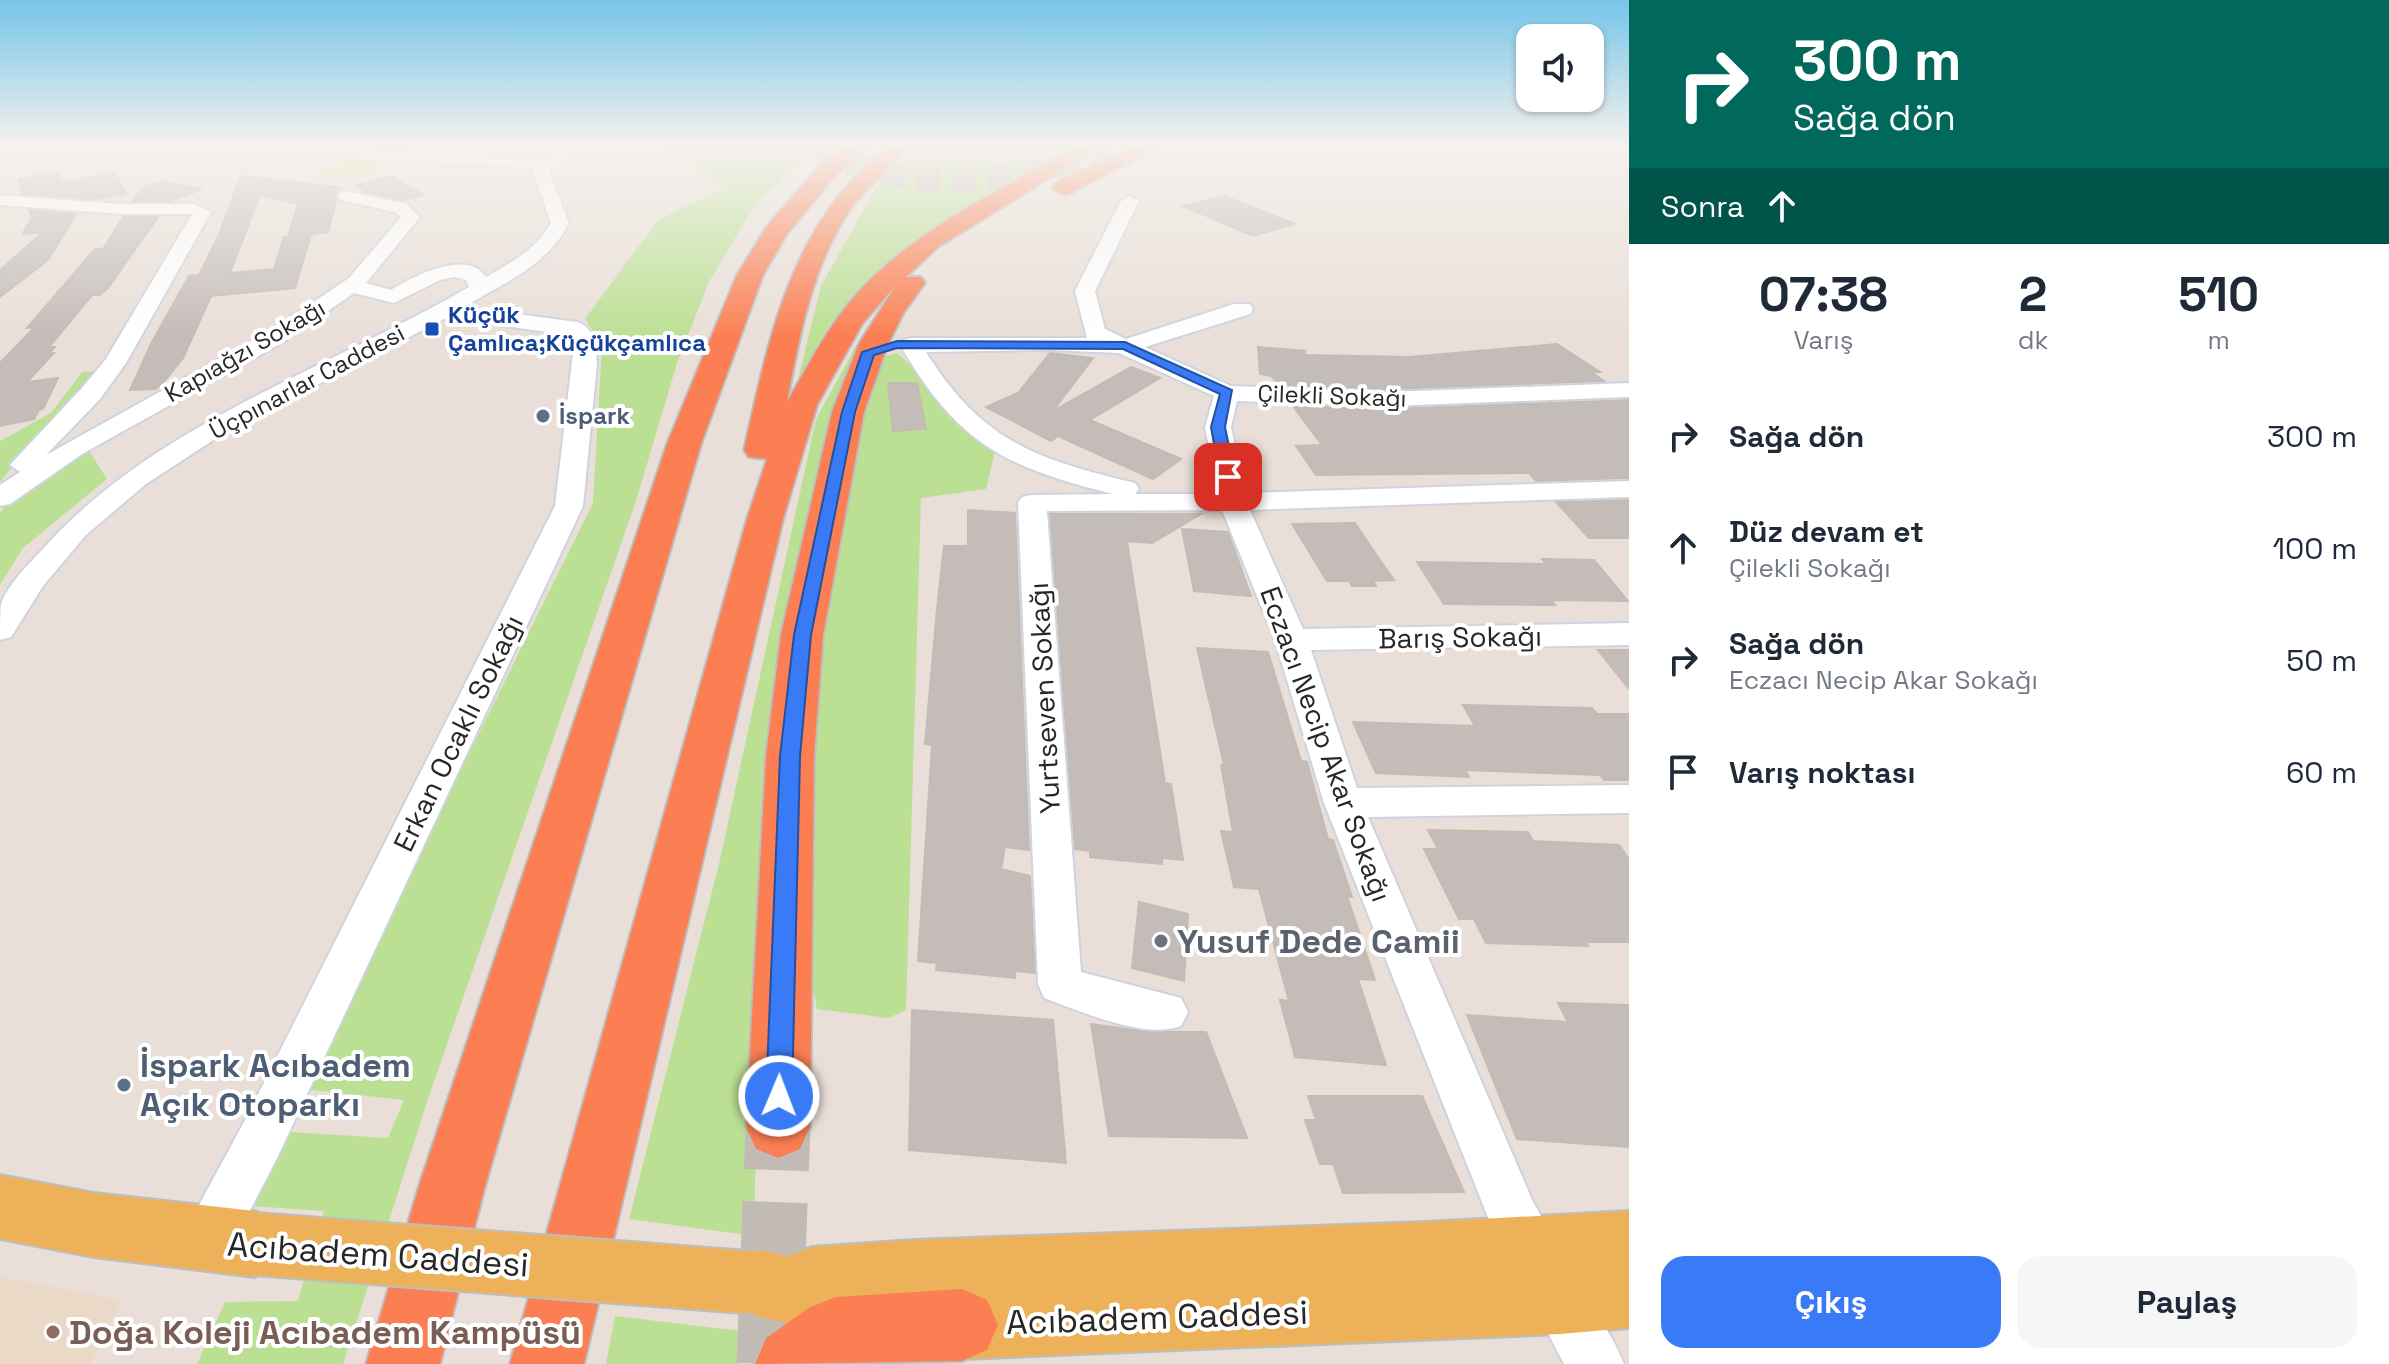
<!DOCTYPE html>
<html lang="tr">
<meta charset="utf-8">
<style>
:root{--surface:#fff;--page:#f6f6f7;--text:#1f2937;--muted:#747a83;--accent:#397bf6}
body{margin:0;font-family:"Space Grotesk",sans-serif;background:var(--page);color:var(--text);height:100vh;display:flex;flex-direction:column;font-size:30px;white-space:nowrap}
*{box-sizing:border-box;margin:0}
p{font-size:26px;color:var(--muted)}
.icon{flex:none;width:44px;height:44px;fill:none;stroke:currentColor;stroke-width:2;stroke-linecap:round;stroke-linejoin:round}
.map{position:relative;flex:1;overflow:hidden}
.drawer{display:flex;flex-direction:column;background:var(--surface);width:760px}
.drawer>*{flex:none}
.banner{background:#00695c;color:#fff;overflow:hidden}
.tools{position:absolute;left:1516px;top:24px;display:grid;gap:16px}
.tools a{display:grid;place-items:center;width:88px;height:88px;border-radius:16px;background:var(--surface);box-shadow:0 2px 6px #0004;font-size:40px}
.pin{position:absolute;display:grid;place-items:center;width:68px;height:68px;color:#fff;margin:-34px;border-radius:16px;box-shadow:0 4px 12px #0006}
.me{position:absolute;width:88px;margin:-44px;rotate:1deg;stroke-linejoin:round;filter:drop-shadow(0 0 6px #0008)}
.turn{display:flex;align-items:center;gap:28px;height:168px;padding:0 32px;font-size:36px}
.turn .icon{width:104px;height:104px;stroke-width:2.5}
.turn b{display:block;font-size:56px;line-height:68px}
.then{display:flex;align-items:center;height:76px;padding:0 32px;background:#0003;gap:16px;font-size:30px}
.eta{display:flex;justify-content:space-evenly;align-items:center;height:136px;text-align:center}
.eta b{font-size:48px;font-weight:700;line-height:56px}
.cta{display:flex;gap:16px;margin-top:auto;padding:16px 32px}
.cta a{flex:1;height:92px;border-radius:24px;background:var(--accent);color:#fff;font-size:32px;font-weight:700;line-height:92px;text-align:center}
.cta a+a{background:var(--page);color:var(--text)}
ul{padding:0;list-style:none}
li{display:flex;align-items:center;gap:24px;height:112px;padding:0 32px}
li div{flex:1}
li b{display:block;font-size:30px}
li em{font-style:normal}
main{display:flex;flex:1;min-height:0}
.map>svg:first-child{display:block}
</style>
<main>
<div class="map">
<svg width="1629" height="1364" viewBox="0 0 1629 1364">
<rect width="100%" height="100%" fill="#e9dfd8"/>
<path fill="#ebd9c7" d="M0,1277L122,1300L91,1364H0Z"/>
<path fill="#bbe094" d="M657,147H819L757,201L709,282L677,363L636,501L429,1096L343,1364H197L225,1302L298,1301L324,1211L252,1206L289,1132L388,1138L404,1100L303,1089L593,503L602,345L585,319L658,220L724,188L676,151Z
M918,147H1076C994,194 907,233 844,307C825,328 812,355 798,380L821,286L879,182Z
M875,325L858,351L757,1091L754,1236L629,1219L719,864L816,419L867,326Z
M897,353L998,439L986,489L921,498L906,1010L888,1018L817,1009L808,962V761L818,638L850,455L881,357Z
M99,371L11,468L0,482V441L51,413L82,372Z
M86,446L107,479L23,548L0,585V513L11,497Z
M615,1316L766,1334L740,1364H606Z"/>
<path fill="#d1e790" d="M384,158L368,176L315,177L323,168L336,167L342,159Z"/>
<path fill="#c4bcb8" stroke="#c4bbb2" stroke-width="2" fill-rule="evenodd" d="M58,172L63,182L115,173L126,194L95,199L23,194L18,179Z
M240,176L340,187L328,232L313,234L310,238L295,288L211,296L183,358L167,378L156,389L130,390L152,342L189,276L199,275L219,235ZM260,195L298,204L288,237H284L274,269L230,273Z
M391,176L424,195L404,200L366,192L355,185Z
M162,181L202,189L171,201H133L141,189Z
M1224,196L1295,224L1253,236L1183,206Z
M29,210L76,214L48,260L0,297V270L43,232L22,234L32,219Z
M123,217H158L108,288L100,295H92L49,347H55L49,353H54L27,382L58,378L43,409L39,410L34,419L0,426V363L35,327L27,328L95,249H103Z
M1557,344L1600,372H1591L1604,381L1389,389L1278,385L1272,376L1260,374L1258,347L1305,351V355L1409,357Z
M1050,353L1093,358L1053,411L1131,367L1160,378L1090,420L1181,459L1153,479L1058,436L1051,441L986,407L1018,393Z
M888,383H917L926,429L893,431Z
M1629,400V478L1536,481L1529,473L1316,475L1296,446L1322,445L1293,406L1389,409Z
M1629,500V538H1589L1556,502Z
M968,510L1015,513L1029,850L1005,847L1001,869L1030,876L1035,973L1015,971V978L936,970L937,963L918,961L932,745L925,744L937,609L944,546H968Z
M1050,514H1201L1152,543L1127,541L1165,783L1171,784L1183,860L1162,858V864L1117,860L1090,857V851L1075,849Z
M1355,523L1377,556L1394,580L1373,581L1376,586H1352L1349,581H1327L1292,524Z
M1182,529L1228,532L1251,596L1194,591Z
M1542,559L1594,560L1628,601L1551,600L1555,605L1444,604L1417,562L1546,564Z
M1197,648L1268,652L1301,761L1307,762L1328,839L1333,840L1352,897L1347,896L1375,980L1358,979L1386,1065L1295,1057L1280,1000L1289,1001L1259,889L1234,887L1221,831L1233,832L1221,765H1224Z
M1598,650H1629V689Z
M1463,705L1592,708L1597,714H1629V780H1604L1600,775L1465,770L1469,777L1376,773L1353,722L1475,726Z
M1428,830L1528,832L1533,841L1619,845L1629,859V942H1586L1588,946L1486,943L1474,919H1459L1424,849H1438Z
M1139,902L1188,914L1184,981L1132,968Z
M1558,1003L1629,1005V1147L1517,1139L1467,1015L1568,1022Z
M912,1010L1053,1020L1066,1163L909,1150Z
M1091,1024L1149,1032H1206L1247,1138L1109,1136Z
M1308,1096H1422L1464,1192L1343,1193L1333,1164H1320L1305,1120H1316Z"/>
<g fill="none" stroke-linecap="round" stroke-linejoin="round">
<path stroke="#c2bab5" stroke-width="23" stroke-dasharray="23 12" stroke-linecap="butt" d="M818,147C840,164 866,169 892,174C970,188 1043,174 1116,147"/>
<path stroke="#c2bab5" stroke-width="65" stroke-dasharray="65 32" stroke-linecap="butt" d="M769,1364L778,1127"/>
<g stroke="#cdd4e0" stroke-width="4">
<path id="minor" d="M564,147H584L549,171L569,223C547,266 504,283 464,307L577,322C595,327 596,348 597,364L583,506L278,1156L225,1259L206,1266L187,1259L180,1240L244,1122L555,506L574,344L569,335L446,318L221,435L146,484L86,535L43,586L11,637L0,640C0,630 0,614 1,604C8,584 27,566 41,551C154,423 325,371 469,287L466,280L454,277L440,280L394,303L354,293L280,344L82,454L10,504L0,506V485L20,472L10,465L82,388L106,359L192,214H121L0,205V195L121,204H195L211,212L126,363L100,399L46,455L264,334L315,301L349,278L401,217L395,212L341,200L338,196L341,192L347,191L407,204L420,217L366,283L391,290C412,277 467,248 486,277C511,262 536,250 551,223L532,168L364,158L358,156V150L545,159Z
M1130,196L1139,201L1095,291L1105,329L1126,339L1234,304H1250L1253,309L1250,314L1145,347L1231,386L1389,392L1629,383V397L1389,406L1237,401L1231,427L1245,493L1629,481V497L1250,510L1303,629L1629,623V645L1311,650L1357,788L1629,785V813L1368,817L1533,1202L1615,1344L1624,1364H1564L1489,1220L1324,803L1275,640L1222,510L1047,511L1081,972L1181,998L1188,1012L1181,1026C1145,1040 1080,1011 1044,998L1038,984L1018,503L1022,497L1032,495L1113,494C1004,467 958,444 900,345L903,340L911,338H1087L1075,291L1121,201ZM1048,350L1119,353L1214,396L1205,427L1218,494H1135L1139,489L1135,483C1037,459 982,442 926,352Z"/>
</g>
<g stroke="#bebebe" stroke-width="4">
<path id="major" d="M0,1175L94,1193L255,1211L278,1221L288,1244L278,1267L255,1277L94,1257L0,1239Z
M1629,1211V1328L1560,1334L962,1359L758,1317L734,1307L724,1283L734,1259L758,1249L789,1256L811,1247L913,1240L1425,1222Z"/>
</g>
<g stroke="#bebebe" stroke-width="4">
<path id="highway" d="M844,147H867L836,175L787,234L763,275L701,444L485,1186L440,1364H366L419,1186L667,444L737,275L767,226L820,165Z
M886,147H909C892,170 867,185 850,210C812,266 799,337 787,402C810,363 832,318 865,285C924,225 1003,189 1075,147H1100L938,247L906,277H921L925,283L904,312L888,344L864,412L823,635L814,756L810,1127L800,1149L778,1158L756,1149L746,1127L766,756L781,635L832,412L859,344L896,285L862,324L817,405L783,519L584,1364H510L747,519L767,459L749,457L744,450C770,334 790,227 886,147Z
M1132,147H1159L1071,193L1063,195L1052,188L1055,183Z
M962,1289L987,1300L998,1325L987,1350L962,1361L755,1364L766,1338L810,1307L836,1297Z"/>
</g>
<use href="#minor" fill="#fff" fill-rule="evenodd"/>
<use href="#major" fill="#edb259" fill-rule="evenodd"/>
<use href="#highway" fill="#fb7f52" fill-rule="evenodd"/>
<g stroke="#bebebe" stroke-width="66" stroke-linecap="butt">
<path id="major-bridge" d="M255,1244L758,1283"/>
</g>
<use href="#major-bridge" stroke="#edb259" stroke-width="62"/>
</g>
<linearGradient id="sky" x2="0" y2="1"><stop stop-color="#76c5e9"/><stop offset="0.43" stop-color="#f5f1ed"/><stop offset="1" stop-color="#f5f1ed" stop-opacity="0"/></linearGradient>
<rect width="1629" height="338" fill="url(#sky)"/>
<path fill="#397bf6" stroke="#2550a0" stroke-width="2" d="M897,341L1125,342L1232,390L1225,427L1235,477L1228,481L1220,477L1211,427L1220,394L1123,349L897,348L874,355L855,412L811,635L800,756L792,1096L788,1105L779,1108L770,1105L766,1096L780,756L794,635L842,412L862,352Z"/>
<rect fill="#1a4fb4" stroke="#fff" stroke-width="3" x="424" y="321" width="16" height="16" rx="4"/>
<g fill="#5c6f8a" stroke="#fff" stroke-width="3">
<circle cx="543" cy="416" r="8"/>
<circle cx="124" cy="1085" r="8"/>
</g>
<circle fill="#6b7280" stroke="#fff" stroke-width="3" cx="1161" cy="941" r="8"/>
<circle fill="#8d6e63" stroke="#fff" stroke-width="3" cx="53" cy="1332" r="8"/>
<g text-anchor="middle" stroke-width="8" stroke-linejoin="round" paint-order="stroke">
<g font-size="24" font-weight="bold" fill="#164399" stroke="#fff" text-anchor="start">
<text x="448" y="323">Küçük<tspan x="448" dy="28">Çamlıca;Küçükçamlıca</tspan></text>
</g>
<g font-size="24" fill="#272727" stroke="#fff">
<text transform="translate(245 351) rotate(-30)" y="8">Kapıağzı Sokağı</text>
<text transform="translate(307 382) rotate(-28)" y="8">Üçpınarlar Caddesi</text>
<text transform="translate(1332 396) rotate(2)" y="8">Çilekli Sokağı</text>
</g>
<g font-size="24" font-weight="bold" fill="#4e5e75" stroke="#fff" text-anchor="start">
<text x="559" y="424">İspark</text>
</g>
<g font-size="28" fill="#272727" stroke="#fff">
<text transform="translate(1460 637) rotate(-1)" y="10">Barış Sokağı</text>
<text transform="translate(1044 698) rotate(-93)" y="10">Yurtseven Sokağı</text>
<text transform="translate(458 733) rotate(-64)" y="10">Erkan Ocaklı Sokağı</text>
<text transform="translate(1326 744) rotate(70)" y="10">Eczacı Necip Akar Sokağı</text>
</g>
<g font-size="34" font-weight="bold" fill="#5b616d" stroke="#fff" text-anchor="start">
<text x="1177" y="953">Yusuf Dede Camii</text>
</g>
<g font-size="34" font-weight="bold" fill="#4e5e75" stroke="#fff" text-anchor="start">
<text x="140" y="1077">İspark Acıbadem<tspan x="140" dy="39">Açık Otoparkı</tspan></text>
</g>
<g font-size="34" fill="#272727" stroke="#fff">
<text transform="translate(378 1254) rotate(4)" y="12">Acıbadem Caddesi</text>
<text transform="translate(1157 1317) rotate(-2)" y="12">Acıbadem Caddesi</text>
</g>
<g font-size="34" font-weight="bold" fill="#785e54" stroke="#fff" text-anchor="start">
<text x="69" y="1344">Doğa Koleji Acıbadem Kampüsü</text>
</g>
</g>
</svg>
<div class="tools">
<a><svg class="icon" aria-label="sound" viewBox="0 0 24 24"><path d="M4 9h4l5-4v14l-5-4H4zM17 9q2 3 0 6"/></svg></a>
</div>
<div class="pin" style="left:1228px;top:477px;background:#d93025"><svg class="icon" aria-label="arrive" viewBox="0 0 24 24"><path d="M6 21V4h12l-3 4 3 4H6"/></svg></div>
<svg class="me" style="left:779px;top:1096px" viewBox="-20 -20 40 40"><circle r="17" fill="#397bf6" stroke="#fff" stroke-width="3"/><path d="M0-11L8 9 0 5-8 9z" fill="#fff"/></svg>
</div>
<section class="drawer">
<div class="banner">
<div class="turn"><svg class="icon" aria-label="right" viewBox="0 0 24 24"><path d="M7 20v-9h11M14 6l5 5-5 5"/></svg><div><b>300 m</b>Sağa dön</div></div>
<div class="then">Sonra<svg class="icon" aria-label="ahead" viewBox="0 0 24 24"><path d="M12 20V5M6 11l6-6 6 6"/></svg></div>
</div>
<div class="eta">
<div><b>07:38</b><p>Varış</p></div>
<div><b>2</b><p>dk</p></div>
<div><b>510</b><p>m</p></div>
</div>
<ul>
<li><svg class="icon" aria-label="right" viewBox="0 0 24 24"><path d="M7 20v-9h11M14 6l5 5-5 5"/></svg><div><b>Sağa dön</b></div><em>300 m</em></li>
<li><svg class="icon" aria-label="ahead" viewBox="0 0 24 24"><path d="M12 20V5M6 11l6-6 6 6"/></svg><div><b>Düz devam et</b><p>Çilekli Sokağı</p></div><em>100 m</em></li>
<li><svg class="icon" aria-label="right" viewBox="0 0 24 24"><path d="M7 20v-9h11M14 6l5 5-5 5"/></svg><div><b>Sağa dön</b><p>Eczacı Necip Akar Sokağı</p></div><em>50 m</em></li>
<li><svg class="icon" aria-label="arrive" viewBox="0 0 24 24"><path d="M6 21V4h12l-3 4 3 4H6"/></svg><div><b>Varış noktası</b></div><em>60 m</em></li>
</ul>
<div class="cta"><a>Çıkış</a><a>Paylaş</a></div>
</section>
</main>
